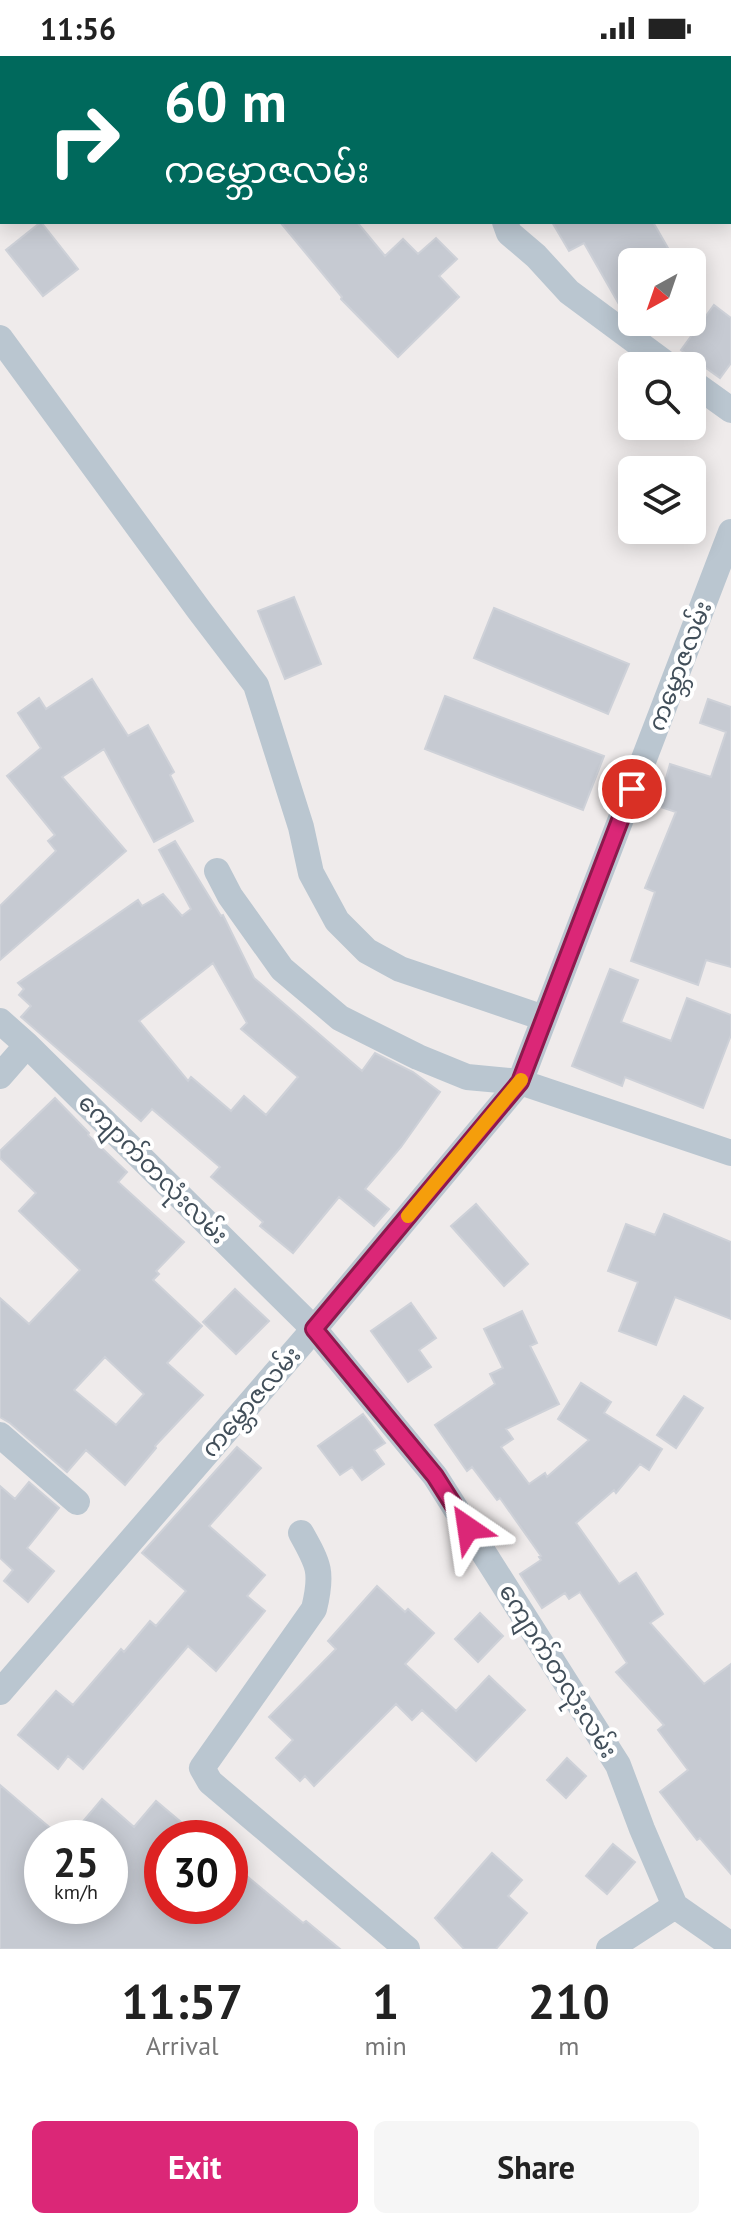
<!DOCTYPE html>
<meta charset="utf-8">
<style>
:root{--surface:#fff;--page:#f6f6f6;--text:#222;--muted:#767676;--accent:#db2777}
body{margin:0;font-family:"PT Sans","Noto Sans Myanmar",sans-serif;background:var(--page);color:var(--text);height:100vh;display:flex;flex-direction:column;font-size:30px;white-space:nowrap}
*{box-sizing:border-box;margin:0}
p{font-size:26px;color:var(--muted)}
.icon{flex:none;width:44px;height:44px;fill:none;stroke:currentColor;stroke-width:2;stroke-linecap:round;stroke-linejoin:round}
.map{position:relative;height:1893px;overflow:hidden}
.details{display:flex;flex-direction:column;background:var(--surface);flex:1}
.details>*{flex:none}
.hud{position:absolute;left:0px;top:0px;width:732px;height:168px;box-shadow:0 4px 20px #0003;background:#00695c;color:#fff;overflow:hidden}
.needle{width:52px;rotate:220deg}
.buttons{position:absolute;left:618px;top:192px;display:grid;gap:16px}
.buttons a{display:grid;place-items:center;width:88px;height:88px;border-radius:12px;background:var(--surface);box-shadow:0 4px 20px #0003;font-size:40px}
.speed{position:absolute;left:24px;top:1764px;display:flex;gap:16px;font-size:40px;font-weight:700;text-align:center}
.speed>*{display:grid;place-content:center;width:104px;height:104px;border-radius:50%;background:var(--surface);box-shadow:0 4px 20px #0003;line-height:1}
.speed small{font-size:20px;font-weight:400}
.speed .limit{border:12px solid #d22;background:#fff;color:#111}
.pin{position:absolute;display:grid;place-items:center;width:68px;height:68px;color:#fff;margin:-34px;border:4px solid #fff;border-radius:50%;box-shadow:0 2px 8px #0007}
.me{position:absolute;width:88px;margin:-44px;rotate:328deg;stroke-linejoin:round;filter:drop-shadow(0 0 6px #0008)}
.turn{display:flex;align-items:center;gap:28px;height:168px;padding:0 32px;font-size:36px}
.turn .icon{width:104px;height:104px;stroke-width:2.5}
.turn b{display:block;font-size:56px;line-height:68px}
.eta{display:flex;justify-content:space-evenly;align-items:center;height:136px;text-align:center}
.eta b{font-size:48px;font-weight:600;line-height:56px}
.action{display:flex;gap:16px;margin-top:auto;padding:16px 32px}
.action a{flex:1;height:92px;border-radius:12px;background:var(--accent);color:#fff;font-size:32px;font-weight:600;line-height:92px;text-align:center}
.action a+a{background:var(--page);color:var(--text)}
.status{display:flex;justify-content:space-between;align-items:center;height:56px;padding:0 40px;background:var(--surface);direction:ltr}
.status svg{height:22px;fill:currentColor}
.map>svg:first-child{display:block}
</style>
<div class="status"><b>11:56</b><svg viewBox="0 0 49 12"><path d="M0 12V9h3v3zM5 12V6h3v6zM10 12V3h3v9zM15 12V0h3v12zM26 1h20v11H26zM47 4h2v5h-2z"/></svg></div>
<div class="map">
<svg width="731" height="1893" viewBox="0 0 731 1893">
<rect width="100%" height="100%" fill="#efebeb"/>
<path fill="#c6cad2" stroke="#ced1d8" stroke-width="2" fill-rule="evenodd" d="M41,166L78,213L43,240L6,194Z
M280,166H357L385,200L403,183L418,198L436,182L457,203L439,220L459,241L398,301L341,243L342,241Z
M552,166H653L676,206H632V263L624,257L584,187L569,195Z
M714,249L731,262V307L720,322L681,294Z
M294,541L321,608L285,623L258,555Z
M494,552L629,608L608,658L474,602Z
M92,623L128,680L148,669L174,716L170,719L193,765L154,786L104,693L62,721L126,795L0,904V850L56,795L48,785L55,779L7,720L41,692L18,657L39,642L46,653Z
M445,640L604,700L583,754L425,693Z
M708,643L731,651V911L706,904L698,929L631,905L655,836L645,832L676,756L658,750L670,708L711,721L726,676L700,667Z
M175,785L221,860L223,859L254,922L362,1015L375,997L413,1016L440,1036L401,1091L365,1133L389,1153L374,1170L339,1141L293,1197L260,1170L263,1166L211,1121L220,1111L152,1053L141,1065L21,961L31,950L19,939L24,933L18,927L138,844L142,850L163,838L182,860L191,853L159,794ZM213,907L247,967L241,973L298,1021L266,1059L244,1040L231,1055L191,1021L188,1025L139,965Z
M610,913L638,924L621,966L671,985L687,942L731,959V979L703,1052L625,1021L622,1030L572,1010Z
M55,1042L89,1077L88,1079L127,1116L118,1126L184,1186L156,1215L159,1218L153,1224L202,1270L167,1307L203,1339L155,1390L156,1392L125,1429L86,1394L67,1416L10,1367L0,1361V1242L29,1268L80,1214L19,1155L36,1137L0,1102V1095ZM105,1301L144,1338L116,1369L74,1334Z
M476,1148L528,1208L504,1230L451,1170Z
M664,1158L731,1186V1263L675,1241L656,1289L619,1275L638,1226L608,1215L626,1168L655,1179Z
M235,1233L269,1265L236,1298L203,1266Z
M411,1247L436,1282L419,1294L431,1311L408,1326L371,1275Z
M522,1255L537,1287L530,1290L559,1348L506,1373L513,1383L501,1391L529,1428L545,1417L547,1421L589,1384L558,1363L581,1327L611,1346L604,1357L662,1393L649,1414L640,1408L616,1437L614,1434L576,1467L619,1528L636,1517L663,1558L650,1567L704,1628L731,1608V1818L700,1782L697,1784L660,1736L688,1714L658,1674L664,1669L616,1616L627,1607L580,1536L569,1543L565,1537L542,1552L520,1518L541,1504L539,1501L541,1500L500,1442L497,1444L472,1411L467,1415L435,1369L495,1328L490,1318L503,1312L484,1273Z
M684,1340L703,1352L676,1392L657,1379Z
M363,1358L385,1387L374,1394L384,1408L362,1424L352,1411L340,1419L318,1390Z
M237,1391L261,1412L209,1470L265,1519L247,1540L265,1555L216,1615L188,1590L83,1713L68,1700L58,1713L18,1679L56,1635L73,1649L121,1593L124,1596L150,1565L156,1570L186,1535L142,1497Z
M29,1426L59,1452L27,1492L54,1515L28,1546L4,1525L13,1514L0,1502V1430L15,1443Z
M377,1530L405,1556L408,1553L434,1577L405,1608L456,1655L489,1620L525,1654L476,1705L422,1654L412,1664L396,1648L314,1730L305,1720L300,1725L276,1702L293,1684L269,1661L336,1593L328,1585Z
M480,1557L503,1580L478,1606L455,1583Z
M567,1702L586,1720L566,1742L547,1724Z
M0,1729L62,1782H42V1850H110V1782H69L102,1743L134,1771L156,1745L200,1782H162V1850H230V1806L303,1867L306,1865L340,1893H0Z
M613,1788L635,1806L607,1838L586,1820Z
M492,1797L522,1824L508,1840L527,1857L496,1893H464L435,1862Z"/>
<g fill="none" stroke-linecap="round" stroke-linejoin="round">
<path stroke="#bac6d0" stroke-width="26" d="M479,0L481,2
M146,2L149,0
M0,98L2,96
M505,166L509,177L536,200L569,236L669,310
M0,282L199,554L256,629L301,771L311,817L337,865L367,895L400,913L544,962
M692,326L731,354
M217,815L230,840L282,913L340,962L418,1001L467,1021L520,1026L731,1097
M0,965L27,989L314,1273L435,1420L618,1709L642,1773L675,1850L731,1889
M0,1020L27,989
M0,1379L77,1446
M301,1477C319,1509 323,1516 314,1553L202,1712L210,1726L407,1893
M0,1636L314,1273L520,1026L731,476
M609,1893L675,1850"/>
</g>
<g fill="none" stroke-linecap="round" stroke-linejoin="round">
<g stroke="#8e194d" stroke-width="20">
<path id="route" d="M468,1472L435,1420L314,1273L520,1026L632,733"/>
</g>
<use href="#route" stroke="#db2777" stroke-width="14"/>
<path stroke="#f59e0b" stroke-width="14" d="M408,1160L521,1024"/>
</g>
<g text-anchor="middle" stroke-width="8" stroke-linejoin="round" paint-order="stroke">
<g font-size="24" fill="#424f5a" stroke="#fff">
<text transform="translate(680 610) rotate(-69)" y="8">ကမ္ဘောဇလမ်း</text>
<text transform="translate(153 1113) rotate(45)" y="8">ကျောက်တလုံးလမ်း</text>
<text transform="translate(251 1346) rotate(-49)" y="8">ကမ္ဘောဇလမ်း</text>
<text transform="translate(558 1615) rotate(58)" y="8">ကျောက်တလုံးလမ်း</text>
</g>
</g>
</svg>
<div class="buttons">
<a><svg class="needle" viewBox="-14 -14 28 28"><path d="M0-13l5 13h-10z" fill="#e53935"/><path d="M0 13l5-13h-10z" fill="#767676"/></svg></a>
<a><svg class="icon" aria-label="search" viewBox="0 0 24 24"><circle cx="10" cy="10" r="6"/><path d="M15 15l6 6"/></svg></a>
<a><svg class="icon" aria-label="layers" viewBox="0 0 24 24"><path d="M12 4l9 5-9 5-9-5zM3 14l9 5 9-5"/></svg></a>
</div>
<div class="speed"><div>25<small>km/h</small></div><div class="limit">30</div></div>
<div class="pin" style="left:632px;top:733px;background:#d93025"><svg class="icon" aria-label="arrive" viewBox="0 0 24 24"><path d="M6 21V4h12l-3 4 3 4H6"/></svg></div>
<svg class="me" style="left:468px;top:1472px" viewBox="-20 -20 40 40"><path d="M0-17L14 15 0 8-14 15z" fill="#db2777" stroke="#fff" stroke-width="4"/></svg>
<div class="hud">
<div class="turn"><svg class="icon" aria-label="right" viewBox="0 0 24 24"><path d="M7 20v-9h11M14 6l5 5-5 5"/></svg><div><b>60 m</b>ကမ္ဘောဇလမ်း</div></div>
</div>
</div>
<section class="details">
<div class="eta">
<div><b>11:57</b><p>Arrival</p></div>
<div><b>1</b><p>min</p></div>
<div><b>210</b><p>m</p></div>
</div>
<div class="action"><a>Exit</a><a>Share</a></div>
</section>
